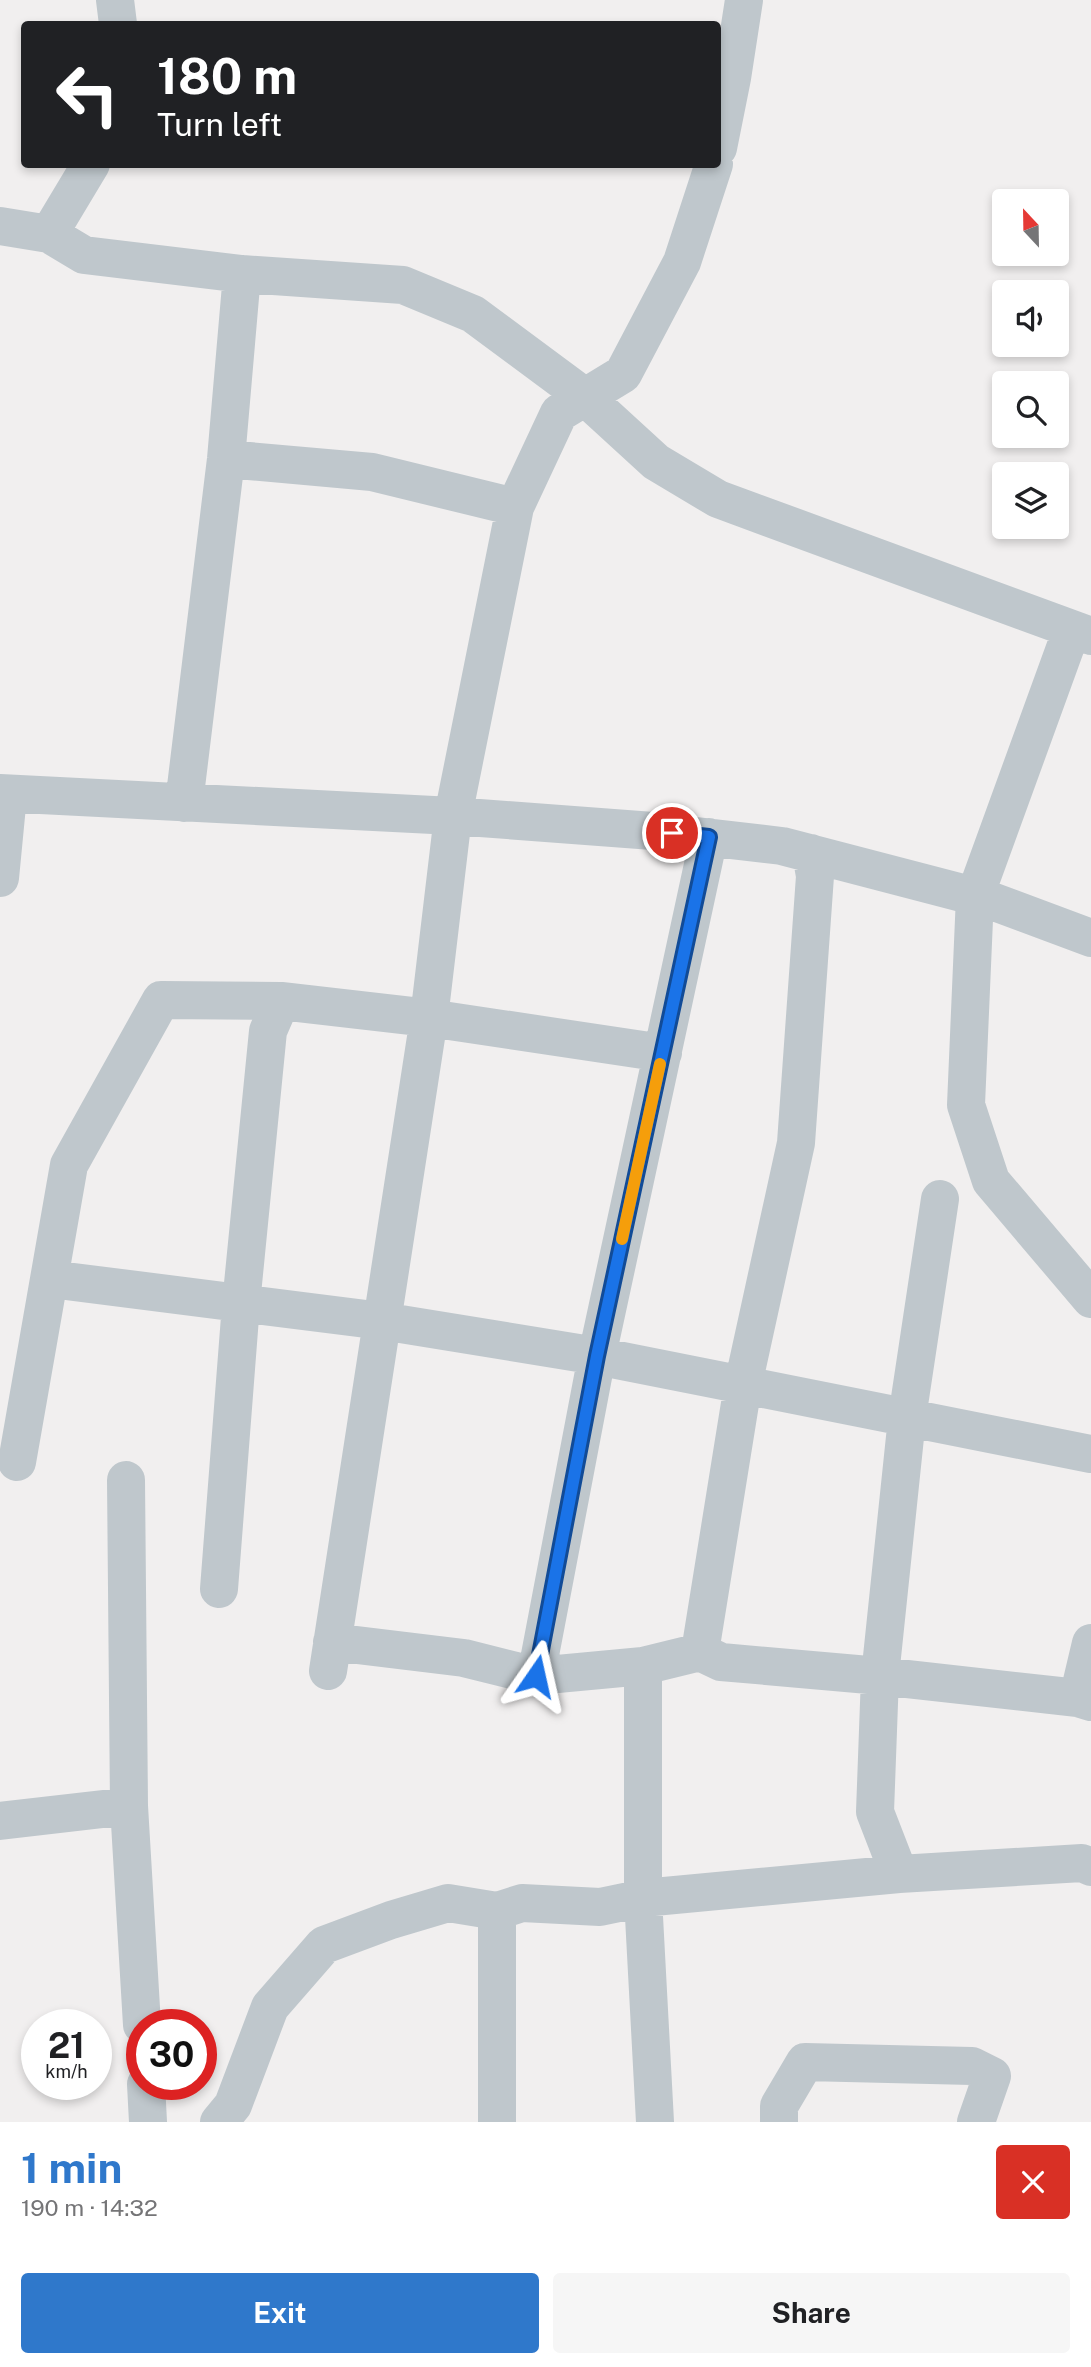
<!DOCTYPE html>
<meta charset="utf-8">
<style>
:root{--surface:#fff;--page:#f6f6f6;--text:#202124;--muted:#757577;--accent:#2f78cb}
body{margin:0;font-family:"Public Sans",sans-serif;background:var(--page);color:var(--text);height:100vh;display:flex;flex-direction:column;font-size:26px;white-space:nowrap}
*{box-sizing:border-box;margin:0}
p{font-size:23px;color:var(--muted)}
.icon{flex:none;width:38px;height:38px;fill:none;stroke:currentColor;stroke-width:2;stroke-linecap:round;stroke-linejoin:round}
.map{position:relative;height:2122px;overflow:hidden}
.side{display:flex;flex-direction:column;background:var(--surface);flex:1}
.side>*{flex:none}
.banner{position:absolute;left:21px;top:21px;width:700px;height:147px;border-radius:7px;box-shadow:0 4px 10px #0003;background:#202124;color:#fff;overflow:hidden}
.needle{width:46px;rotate:338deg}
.fabs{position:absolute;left:992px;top:189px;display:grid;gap:14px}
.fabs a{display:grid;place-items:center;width:77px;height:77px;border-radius:7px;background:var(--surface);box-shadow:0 4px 10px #0003;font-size:35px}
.speed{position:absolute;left:21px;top:2009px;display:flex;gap:14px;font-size:35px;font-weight:700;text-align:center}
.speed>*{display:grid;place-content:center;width:91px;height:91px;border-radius:50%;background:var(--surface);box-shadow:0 4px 10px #0003;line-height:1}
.speed small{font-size:18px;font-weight:400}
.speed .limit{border:10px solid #d22;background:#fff;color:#111}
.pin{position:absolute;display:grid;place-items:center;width:60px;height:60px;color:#fff;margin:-30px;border:4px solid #fff;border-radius:50%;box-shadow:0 2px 7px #0007}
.me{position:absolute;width:77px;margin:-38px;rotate:11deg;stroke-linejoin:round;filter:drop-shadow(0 0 5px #0008)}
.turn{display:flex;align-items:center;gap:24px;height:147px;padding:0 21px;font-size:32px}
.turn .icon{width:91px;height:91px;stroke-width:2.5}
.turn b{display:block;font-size:49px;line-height:60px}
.round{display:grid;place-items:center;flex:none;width:74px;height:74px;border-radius:7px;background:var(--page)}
.headline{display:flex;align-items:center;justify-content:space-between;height:119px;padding:0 21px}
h1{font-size:42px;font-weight:700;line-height:52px;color:var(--accent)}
.button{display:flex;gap:14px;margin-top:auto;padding:14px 21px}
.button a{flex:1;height:80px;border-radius:7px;background:var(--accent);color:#fff;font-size:28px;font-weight:700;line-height:80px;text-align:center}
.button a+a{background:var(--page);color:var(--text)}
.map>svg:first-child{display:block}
</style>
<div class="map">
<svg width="1091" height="2122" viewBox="0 0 1091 2122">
<rect width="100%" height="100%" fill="#f1efef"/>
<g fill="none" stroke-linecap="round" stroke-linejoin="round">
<path stroke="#bfc7cc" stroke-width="38" d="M115,0L118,24
M718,148L732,78L744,0
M0,226L49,234L91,164
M49,234L84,255L242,274L403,285L473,314L585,397L656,462L718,499L1091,636
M226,459L372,472L515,507
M1072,629L975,896L966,1105L991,1181L1091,1299
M0,793L453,816L653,831L782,846L989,900L1091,938
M184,803L226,459L242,274
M0,878L8,795
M50,1279L382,1321L597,1356L1091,1454
M17,1462L69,1165L161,1000L281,1001L429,1018L663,1053
M126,1480L129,1806L142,2025
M219,1589L241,1304L268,1031L281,1001
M332,1642L464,1658L536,1676L643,1666L700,1652L721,1662L880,1676L1078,1698L1091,1702
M700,1652L743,1385L796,1143L815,876L811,853
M643,1666V1898L655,2122
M328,1671L429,1018L453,816L515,507L559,413L623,374L682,262L714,164
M536,1676L597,1356L709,837
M1078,1698L1091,1643
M0,1821L129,1806
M899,1874L875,1812L880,1676L907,1418L940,1199
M146,2084L148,2122
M219,2122L233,2105L270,2007L324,1945L391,1920L448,1903L497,1911L522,1903L600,1907L643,1898L899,1874L1082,1863L1091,1867
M497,2122V1911
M779,2122V2106L805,2062L972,2066L992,2076L976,2122"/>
</g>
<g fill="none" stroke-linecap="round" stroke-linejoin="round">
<g stroke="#114b97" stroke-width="18">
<path id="route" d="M536,1676L597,1356L709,837L672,833"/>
</g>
<use href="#route" stroke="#1a73e8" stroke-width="12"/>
<path stroke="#f59e0b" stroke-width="12" d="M622,1239L660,1064"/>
</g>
</svg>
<div class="fabs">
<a><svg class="needle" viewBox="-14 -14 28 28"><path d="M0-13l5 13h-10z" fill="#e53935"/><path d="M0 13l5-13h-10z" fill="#757577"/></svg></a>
<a><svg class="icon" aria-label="sound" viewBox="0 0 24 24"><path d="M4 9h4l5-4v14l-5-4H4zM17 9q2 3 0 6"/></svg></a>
<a><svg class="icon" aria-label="search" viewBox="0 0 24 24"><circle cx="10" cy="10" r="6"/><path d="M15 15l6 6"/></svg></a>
<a><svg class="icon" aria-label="layers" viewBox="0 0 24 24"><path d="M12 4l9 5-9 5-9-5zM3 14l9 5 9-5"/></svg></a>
</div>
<div class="speed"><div>21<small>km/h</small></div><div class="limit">30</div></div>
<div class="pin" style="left:672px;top:833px;background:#d93025"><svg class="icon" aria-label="arrive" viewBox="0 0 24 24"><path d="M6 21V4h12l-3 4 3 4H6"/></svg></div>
<svg class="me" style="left:536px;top:1676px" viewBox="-20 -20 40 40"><path d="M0-17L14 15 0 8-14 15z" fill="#1a73e8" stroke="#fff" stroke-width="4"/></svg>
<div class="banner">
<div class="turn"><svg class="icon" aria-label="left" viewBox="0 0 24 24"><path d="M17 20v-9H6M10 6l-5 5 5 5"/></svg><div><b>180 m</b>Turn left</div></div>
</div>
</div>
<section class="side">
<div class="headline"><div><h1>1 min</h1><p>190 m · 14:32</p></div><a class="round" style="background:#d93025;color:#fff"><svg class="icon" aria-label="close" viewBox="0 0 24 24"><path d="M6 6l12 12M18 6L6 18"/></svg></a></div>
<div class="button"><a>Exit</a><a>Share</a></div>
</section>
